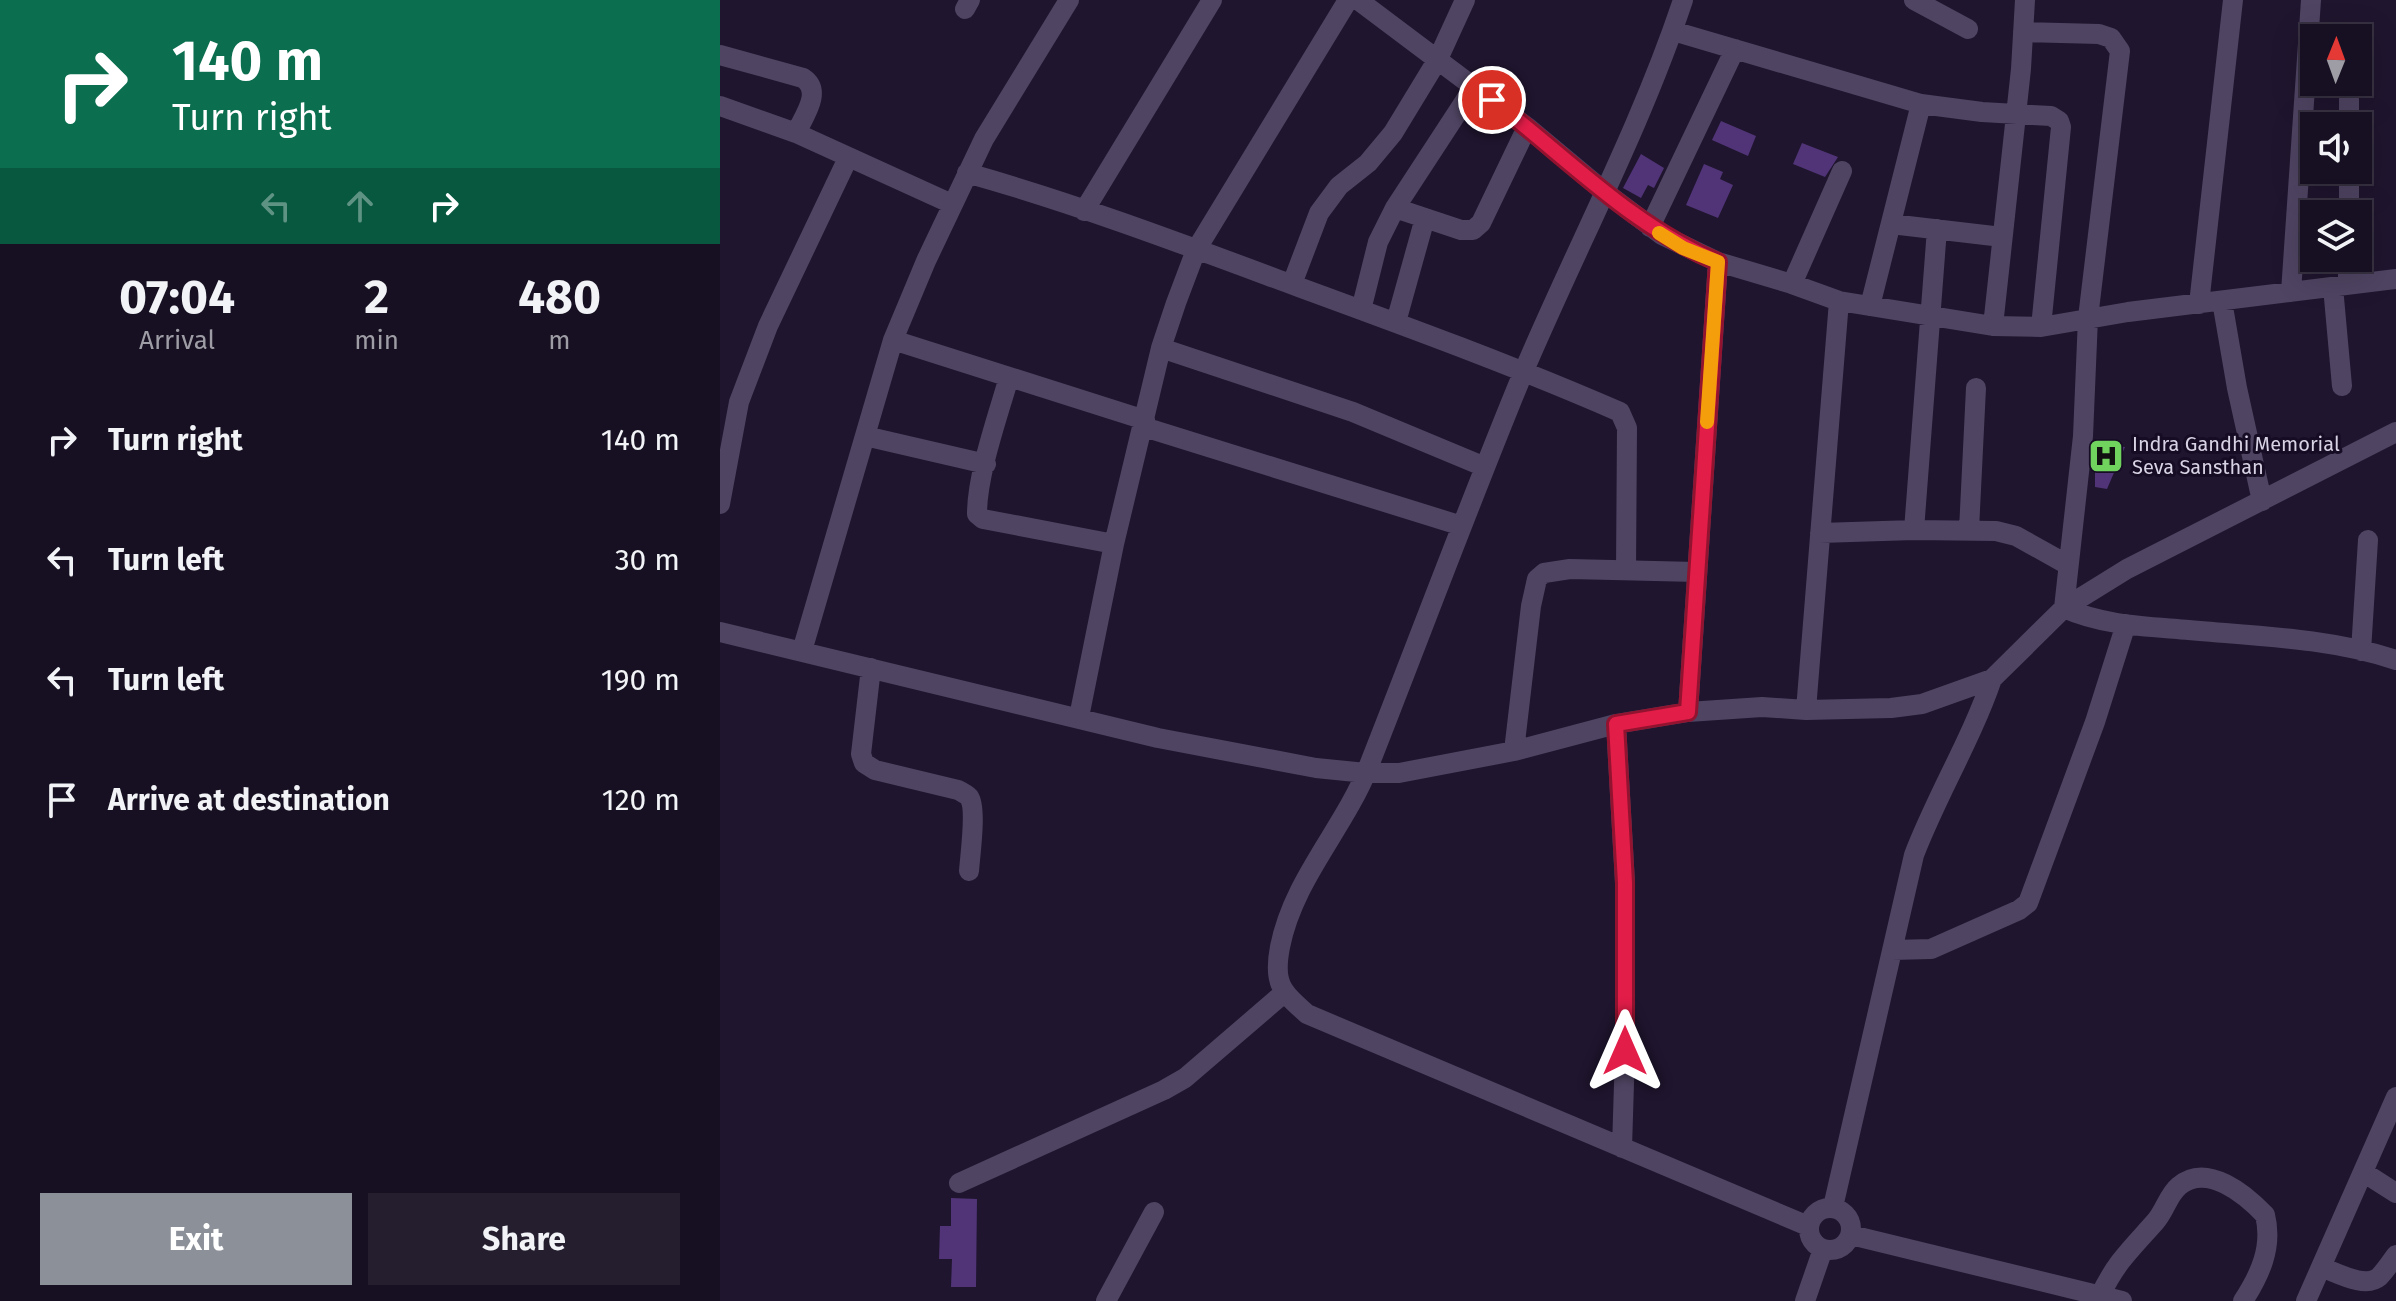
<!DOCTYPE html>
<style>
:root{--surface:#171022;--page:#241e2f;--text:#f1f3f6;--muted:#9e9da5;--line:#363040;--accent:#8c9099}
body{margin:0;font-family:"Fira Sans",sans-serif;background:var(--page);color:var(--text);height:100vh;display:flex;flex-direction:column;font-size:30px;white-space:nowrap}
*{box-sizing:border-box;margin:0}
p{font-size:26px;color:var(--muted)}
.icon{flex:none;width:44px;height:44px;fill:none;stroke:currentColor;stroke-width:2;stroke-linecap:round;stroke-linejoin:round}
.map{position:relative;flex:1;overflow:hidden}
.sheet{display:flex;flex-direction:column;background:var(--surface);width:720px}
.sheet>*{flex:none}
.guide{background:#0b6e4f;color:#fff;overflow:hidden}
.needle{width:52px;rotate:1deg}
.tools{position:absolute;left:1580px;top:24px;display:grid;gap:16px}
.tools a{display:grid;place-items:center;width:72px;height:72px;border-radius:0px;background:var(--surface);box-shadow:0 8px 32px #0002,0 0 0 2px var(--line);font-size:40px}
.pin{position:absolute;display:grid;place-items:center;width:68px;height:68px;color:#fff;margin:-34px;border:4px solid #fff;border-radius:50%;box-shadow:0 2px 8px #0007}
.me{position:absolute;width:88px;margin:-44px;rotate:0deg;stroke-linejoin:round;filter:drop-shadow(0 0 6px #0008)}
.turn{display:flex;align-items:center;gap:28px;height:168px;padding:0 40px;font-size:36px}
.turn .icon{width:104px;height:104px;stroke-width:2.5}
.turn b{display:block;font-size:56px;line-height:68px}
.lanes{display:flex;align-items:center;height:76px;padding:0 40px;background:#0003;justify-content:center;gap:40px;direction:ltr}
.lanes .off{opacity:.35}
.eta{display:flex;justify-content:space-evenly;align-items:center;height:136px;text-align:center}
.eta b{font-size:48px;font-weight:700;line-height:56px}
.action{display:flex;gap:16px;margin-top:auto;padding:16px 40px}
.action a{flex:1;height:92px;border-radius:0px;background:var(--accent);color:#fff;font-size:32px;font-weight:700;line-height:92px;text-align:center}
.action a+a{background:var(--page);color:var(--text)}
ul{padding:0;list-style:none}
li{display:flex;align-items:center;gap:24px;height:120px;padding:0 40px}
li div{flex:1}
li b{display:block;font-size:30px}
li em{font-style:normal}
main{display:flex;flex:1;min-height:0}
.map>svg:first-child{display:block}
</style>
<main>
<section class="sheet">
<div class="guide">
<div class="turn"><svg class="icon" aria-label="right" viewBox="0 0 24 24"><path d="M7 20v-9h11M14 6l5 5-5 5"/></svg><div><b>140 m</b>Turn right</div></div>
<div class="lanes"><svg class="icon off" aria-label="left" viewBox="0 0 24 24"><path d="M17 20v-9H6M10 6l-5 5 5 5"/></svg><svg class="icon off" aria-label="ahead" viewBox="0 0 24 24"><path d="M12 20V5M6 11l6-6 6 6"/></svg><svg class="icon" aria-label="right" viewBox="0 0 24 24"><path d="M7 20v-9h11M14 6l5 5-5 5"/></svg></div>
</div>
<div class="eta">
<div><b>07:04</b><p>Arrival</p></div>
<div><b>2</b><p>min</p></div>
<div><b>480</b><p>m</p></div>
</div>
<ul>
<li><svg class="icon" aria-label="right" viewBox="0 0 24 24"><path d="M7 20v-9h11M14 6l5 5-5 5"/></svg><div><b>Turn right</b></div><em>140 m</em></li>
<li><svg class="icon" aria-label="left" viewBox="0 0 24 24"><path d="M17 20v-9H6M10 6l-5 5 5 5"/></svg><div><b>Turn left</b></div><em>30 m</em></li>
<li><svg class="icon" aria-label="left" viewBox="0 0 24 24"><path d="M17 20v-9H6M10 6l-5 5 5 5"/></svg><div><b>Turn left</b></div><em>190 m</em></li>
<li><svg class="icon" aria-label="arrive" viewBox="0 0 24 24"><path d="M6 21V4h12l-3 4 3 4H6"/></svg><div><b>Arrive at destination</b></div><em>120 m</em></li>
</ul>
<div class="action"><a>Exit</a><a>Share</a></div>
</section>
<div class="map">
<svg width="1676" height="1301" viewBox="0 0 1676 1301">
<rect width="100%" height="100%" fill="#1f152e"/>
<path fill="#503477" d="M1001,121L1036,136L1028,156L992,140Z
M1082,143L1118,157L1105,177L1073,164Z
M921,154L944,168L934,188L928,185L921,198L903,188Z
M984,164L1003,172L1000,179L1013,185L998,218L966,205Z
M1375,444L1405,447L1387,489L1375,487Z
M231,1198L257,1199L256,1287H231L232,1259H219L220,1226H231Z"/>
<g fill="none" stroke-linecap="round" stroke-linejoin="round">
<path stroke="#4f4462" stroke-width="20" d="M638,0L807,127L886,193L942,235L998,262L1072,284L1119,301L1273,326L1321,327L1408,312L1676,279
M963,0C920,129 856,248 803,373C749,504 700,636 648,768C623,830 573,880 560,947C553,983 561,991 587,1014L1088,1226
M1194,0L1248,29
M245,9L250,0
M953,31L1201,104L1262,112L1331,116L1339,121L1341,127L1321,327
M1303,32L1379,34L1391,38L1400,51L1368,318L1363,436L1344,608C1380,624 1418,626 1457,629C1530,636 1607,637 1676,660
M0,55L83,78C103,91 84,116 76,133
M0,106L76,133L232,204
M1629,126V99
M247,173C354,203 460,243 565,282C677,323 790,364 900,412L907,428L906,570
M675,208L741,230H753L761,223L807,127
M364,211L492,0
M1629,214V170
M1171,224L1282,237
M930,227L1015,49
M572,284L599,213L619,186L648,163L673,133L718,59L745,0
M1072,284L1122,171
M1628,285V258
M1613,287L1622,386
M1571,292L1591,0
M1502,301L1517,388L1542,501
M1479,304L1513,0
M1150,306L1201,104
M641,310L658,242L675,208L754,87
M676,322L705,218
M1273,326L1301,69L1305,0
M173,340L425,420
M441,348L633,412L765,467
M289,377C278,416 257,474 257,514L263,519L394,544
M424,427L742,526
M145,436L266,464
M0,504L19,402L48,326L128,158
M1194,530L1217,229
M1249,530L1256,388
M1100,533L1194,530L1276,531L1296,536L1348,565
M0,632L438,738L596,768L646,773H679L794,751L896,724L968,712L1042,707L1086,710L1171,708L1202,704L1272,679L1344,608L1407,569L1676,432
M82,651L173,340L206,261L264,139L349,0
M1641,651L1648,540
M151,668L141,754L144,763L155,770L238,790C240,791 247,795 249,797C257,808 250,856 249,871
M1086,710L1119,301
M968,712L998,262
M359,717L394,544L441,348L456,303L476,250L628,0
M896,724L905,883V1051L902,1148
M794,751L811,606L817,579L824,573L850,569L977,572
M1172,950L1211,949L1299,910L1308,903L1375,722L1406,624
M1643,1172L1676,1193
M239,1183L444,1090L465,1078L564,993
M1113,1207L1194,855C1217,795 1251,740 1272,679
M1089 1229a21 21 0 1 1 42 0a21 21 0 1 1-42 0Z
M1131,1235L1402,1301
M1601,1267C1616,1272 1645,1289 1659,1277C1665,1271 1671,1262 1676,1255
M1380,1296C1396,1262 1411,1249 1435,1222C1445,1211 1448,1195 1459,1186C1487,1162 1526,1195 1545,1215C1553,1247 1540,1275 1523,1301
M386,1301L434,1212
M1085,1301L1103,1249
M1586,1301L1676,1097"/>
</g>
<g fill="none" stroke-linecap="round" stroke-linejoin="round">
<g stroke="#92132f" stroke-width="20">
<path id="route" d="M772,100C846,156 911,226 998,262L968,712L896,724L905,883V1051"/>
</g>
<use href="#route" stroke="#e11d48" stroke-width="14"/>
<path stroke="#f59e0b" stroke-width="14" d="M939,233L963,248L998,262L987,422"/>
</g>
<defs>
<g id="hospital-square" transform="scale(1.8)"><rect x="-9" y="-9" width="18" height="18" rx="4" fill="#70d35e" stroke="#160c24"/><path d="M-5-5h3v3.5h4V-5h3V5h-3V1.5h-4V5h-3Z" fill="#111"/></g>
</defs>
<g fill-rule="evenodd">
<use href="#hospital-square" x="1386" y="456"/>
</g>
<g text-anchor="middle" stroke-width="6" stroke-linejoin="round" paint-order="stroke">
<g font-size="20" fill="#d8d3e4" stroke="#160c24" text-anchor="start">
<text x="1412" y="451">Indra Gandhi Memorial<tspan x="1412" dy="23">Seva Sansthan</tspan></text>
</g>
</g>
</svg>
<div class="tools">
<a><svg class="needle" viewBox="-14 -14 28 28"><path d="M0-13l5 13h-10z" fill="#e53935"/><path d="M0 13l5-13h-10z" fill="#9e9da5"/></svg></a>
<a><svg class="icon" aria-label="sound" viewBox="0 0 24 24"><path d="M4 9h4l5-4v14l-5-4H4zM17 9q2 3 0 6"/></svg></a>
<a><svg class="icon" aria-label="layers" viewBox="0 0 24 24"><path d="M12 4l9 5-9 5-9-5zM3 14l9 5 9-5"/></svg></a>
</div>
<div class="pin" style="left:772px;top:100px;background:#d93025"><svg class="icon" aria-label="arrive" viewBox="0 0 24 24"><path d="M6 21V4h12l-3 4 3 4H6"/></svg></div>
<svg class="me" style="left:905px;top:1051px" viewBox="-20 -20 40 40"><path d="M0-17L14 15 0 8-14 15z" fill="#e11d48" stroke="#fff" stroke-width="4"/></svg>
</div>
</main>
